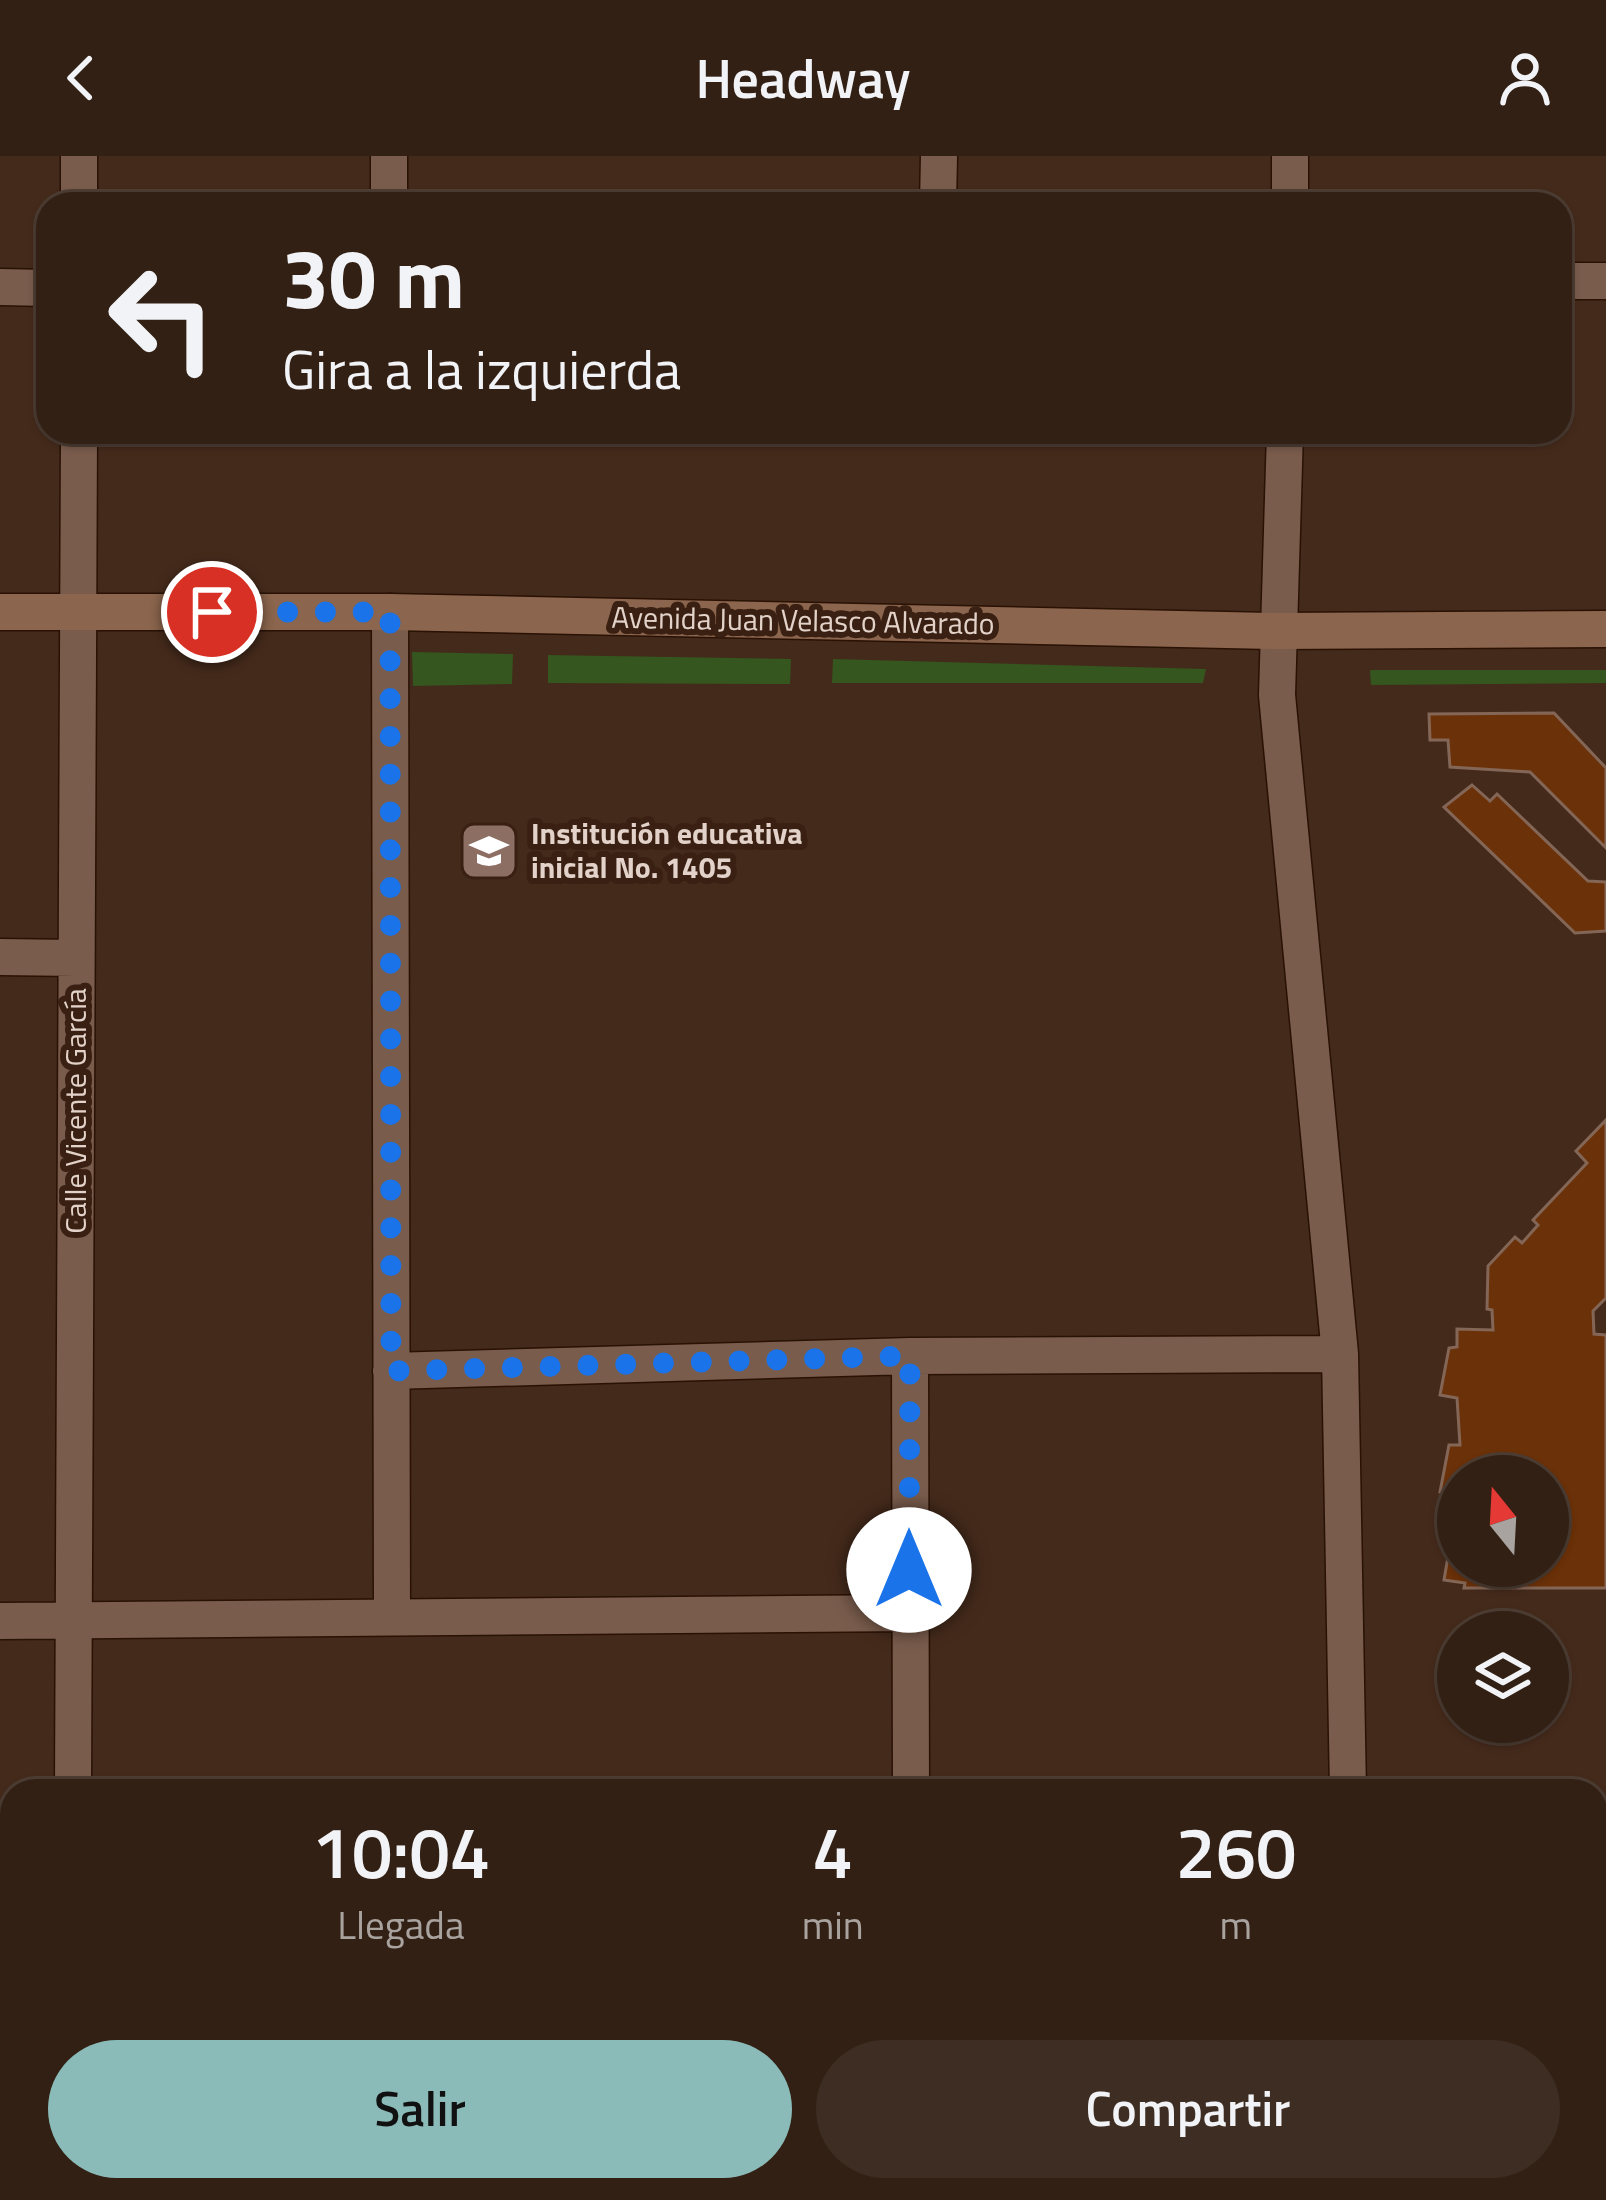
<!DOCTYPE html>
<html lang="es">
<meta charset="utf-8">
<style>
:root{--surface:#332014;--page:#3e2d22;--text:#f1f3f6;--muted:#a9a3a0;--line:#4e3e34;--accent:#8bbbb9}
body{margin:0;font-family:"Titillium Web",sans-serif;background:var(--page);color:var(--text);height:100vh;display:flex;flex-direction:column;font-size:45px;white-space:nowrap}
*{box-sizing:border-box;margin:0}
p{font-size:39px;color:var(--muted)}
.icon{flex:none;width:66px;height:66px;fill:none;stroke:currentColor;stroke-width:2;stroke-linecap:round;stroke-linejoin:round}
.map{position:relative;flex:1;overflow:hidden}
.sheet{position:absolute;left:0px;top:1623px;width:1608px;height:423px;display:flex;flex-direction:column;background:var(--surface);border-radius:36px 36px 0 0;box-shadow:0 3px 9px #0004,0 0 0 3px var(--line)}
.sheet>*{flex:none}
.top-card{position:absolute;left:36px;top:36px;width:1536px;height:252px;border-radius:36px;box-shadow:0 3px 9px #0004,0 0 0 3px var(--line);background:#332014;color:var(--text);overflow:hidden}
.needle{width:78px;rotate:342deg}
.buttons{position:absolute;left:1437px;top:1299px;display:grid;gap:24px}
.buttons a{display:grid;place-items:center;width:132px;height:132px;border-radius:50%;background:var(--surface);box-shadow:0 3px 9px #0004,0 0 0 3px var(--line);font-size:60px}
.pin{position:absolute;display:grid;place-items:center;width:102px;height:102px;color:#fff;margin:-51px;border:6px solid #fff;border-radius:50%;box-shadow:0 3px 12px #0007}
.me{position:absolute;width:132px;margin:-66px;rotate:0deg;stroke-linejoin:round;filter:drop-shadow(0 0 9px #0008)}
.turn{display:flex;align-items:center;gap:42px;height:252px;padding:0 48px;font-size:54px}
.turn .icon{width:156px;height:156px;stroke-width:2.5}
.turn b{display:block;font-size:84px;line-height:102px}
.eta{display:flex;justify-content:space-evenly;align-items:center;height:204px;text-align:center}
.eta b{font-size:72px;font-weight:600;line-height:84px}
.primary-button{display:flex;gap:24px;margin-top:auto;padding:24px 48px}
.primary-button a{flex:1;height:138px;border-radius:72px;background:var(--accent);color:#111;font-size:48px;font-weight:600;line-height:138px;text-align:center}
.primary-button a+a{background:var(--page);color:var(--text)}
header{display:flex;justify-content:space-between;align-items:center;height:156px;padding:0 48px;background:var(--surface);font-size:54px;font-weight:600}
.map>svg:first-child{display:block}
</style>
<header><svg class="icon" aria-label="back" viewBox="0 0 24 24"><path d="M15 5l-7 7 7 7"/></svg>Headway<svg class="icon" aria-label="person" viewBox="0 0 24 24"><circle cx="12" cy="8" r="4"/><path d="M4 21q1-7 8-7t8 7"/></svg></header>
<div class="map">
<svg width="1606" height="2044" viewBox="0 0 1606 2044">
<rect width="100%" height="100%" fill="#442a1b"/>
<path fill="#35561e" d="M412,496L513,498L512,528L413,530Z
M548,499L791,503L790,528L548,527Z
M833,503L1206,513L1203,527H832Z
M1370,514H1606V527L1371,529Z"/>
<path fill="#6b3108" stroke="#846656" stroke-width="3" d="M1554,557L1606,612V692L1530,616L1450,611L1448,584H1430L1429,558Z
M1472,629L1490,645L1497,638L1588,725L1606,726V775L1575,777L1444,651Z
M1606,964V1142L1593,1155L1594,1178L1606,1179V1432H1464L1465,1427L1444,1424L1451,1383L1458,1384V1410H1548V1320H1458V1338L1440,1336L1449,1289H1460L1457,1242L1440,1239L1449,1192L1457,1191V1173L1493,1174L1492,1154L1487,1153L1488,1110L1515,1081L1522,1087L1538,1069L1533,1064L1587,1007L1576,995Z"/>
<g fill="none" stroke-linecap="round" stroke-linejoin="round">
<g stroke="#291104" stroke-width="39">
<path id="street" d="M1290,0V48
M79,48V0
M389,48V0
M938,48L939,0
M1560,125H1606
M0,131L48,132
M1285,276L1277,539L1340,1198L1348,1635
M390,456L392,1460
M0,801L76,802
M910,1200L911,1635
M391,1215L910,1200L1340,1198
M0,1465L909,1457
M73,1635L79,276
M0,1770H12
M1353,2034V2044
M43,2044L46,2034
M380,2044L381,2034
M908,2044V2034"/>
</g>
<g stroke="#291104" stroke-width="39">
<path id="secondary" d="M0,456H390L1277,475L1606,473"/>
</g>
<use href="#street" stroke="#795c4c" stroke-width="36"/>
<use href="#secondary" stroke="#8b654d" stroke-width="36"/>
</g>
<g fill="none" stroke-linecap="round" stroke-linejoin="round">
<path stroke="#1a73e8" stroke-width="21" stroke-dasharray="0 37.8" d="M212,456H390L391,1215L910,1200L909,1414"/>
</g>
<defs>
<g id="school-square" transform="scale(3)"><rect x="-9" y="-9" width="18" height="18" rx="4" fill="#8d6e63" stroke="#392012"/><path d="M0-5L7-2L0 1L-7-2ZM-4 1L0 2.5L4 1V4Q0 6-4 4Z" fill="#fff"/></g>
</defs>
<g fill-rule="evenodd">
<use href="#school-square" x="489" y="695"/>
</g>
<g text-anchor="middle" stroke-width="12" stroke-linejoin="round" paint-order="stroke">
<g font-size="30" fill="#e3d2c9" stroke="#392012">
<text transform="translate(803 465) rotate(1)" y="10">Avenida Juan Velasco Alvarado</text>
<text transform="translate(76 955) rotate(-90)" y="10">Calle Vicente García</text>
</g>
<g font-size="30" font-weight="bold" fill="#e3d2c9" stroke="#392012" text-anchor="start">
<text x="531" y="688">Institución educativa<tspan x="531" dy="34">inicial No. 1405</tspan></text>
</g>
</g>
</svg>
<div class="buttons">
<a><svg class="needle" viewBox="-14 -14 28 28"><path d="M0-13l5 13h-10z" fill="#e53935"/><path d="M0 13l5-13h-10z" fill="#a9a3a0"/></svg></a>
<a><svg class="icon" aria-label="layers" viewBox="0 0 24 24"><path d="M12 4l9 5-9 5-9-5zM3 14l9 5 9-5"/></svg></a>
</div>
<div class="pin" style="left:212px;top:456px;background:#d93025"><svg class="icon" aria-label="arrive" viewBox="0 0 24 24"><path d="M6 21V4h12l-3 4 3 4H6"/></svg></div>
<svg class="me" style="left:909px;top:1414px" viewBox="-20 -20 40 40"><circle r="19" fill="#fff"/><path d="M0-13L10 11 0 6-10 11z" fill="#1a73e8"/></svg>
<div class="top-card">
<div class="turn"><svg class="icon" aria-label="left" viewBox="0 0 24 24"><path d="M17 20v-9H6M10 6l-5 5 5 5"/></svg><div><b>30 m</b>Gira a la izquierda</div></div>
</div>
<section class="sheet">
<div class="eta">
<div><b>10:04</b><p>Llegada</p></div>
<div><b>4</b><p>min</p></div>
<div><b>260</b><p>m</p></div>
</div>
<div class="primary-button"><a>Salir</a><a>Compartir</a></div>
</section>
</div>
